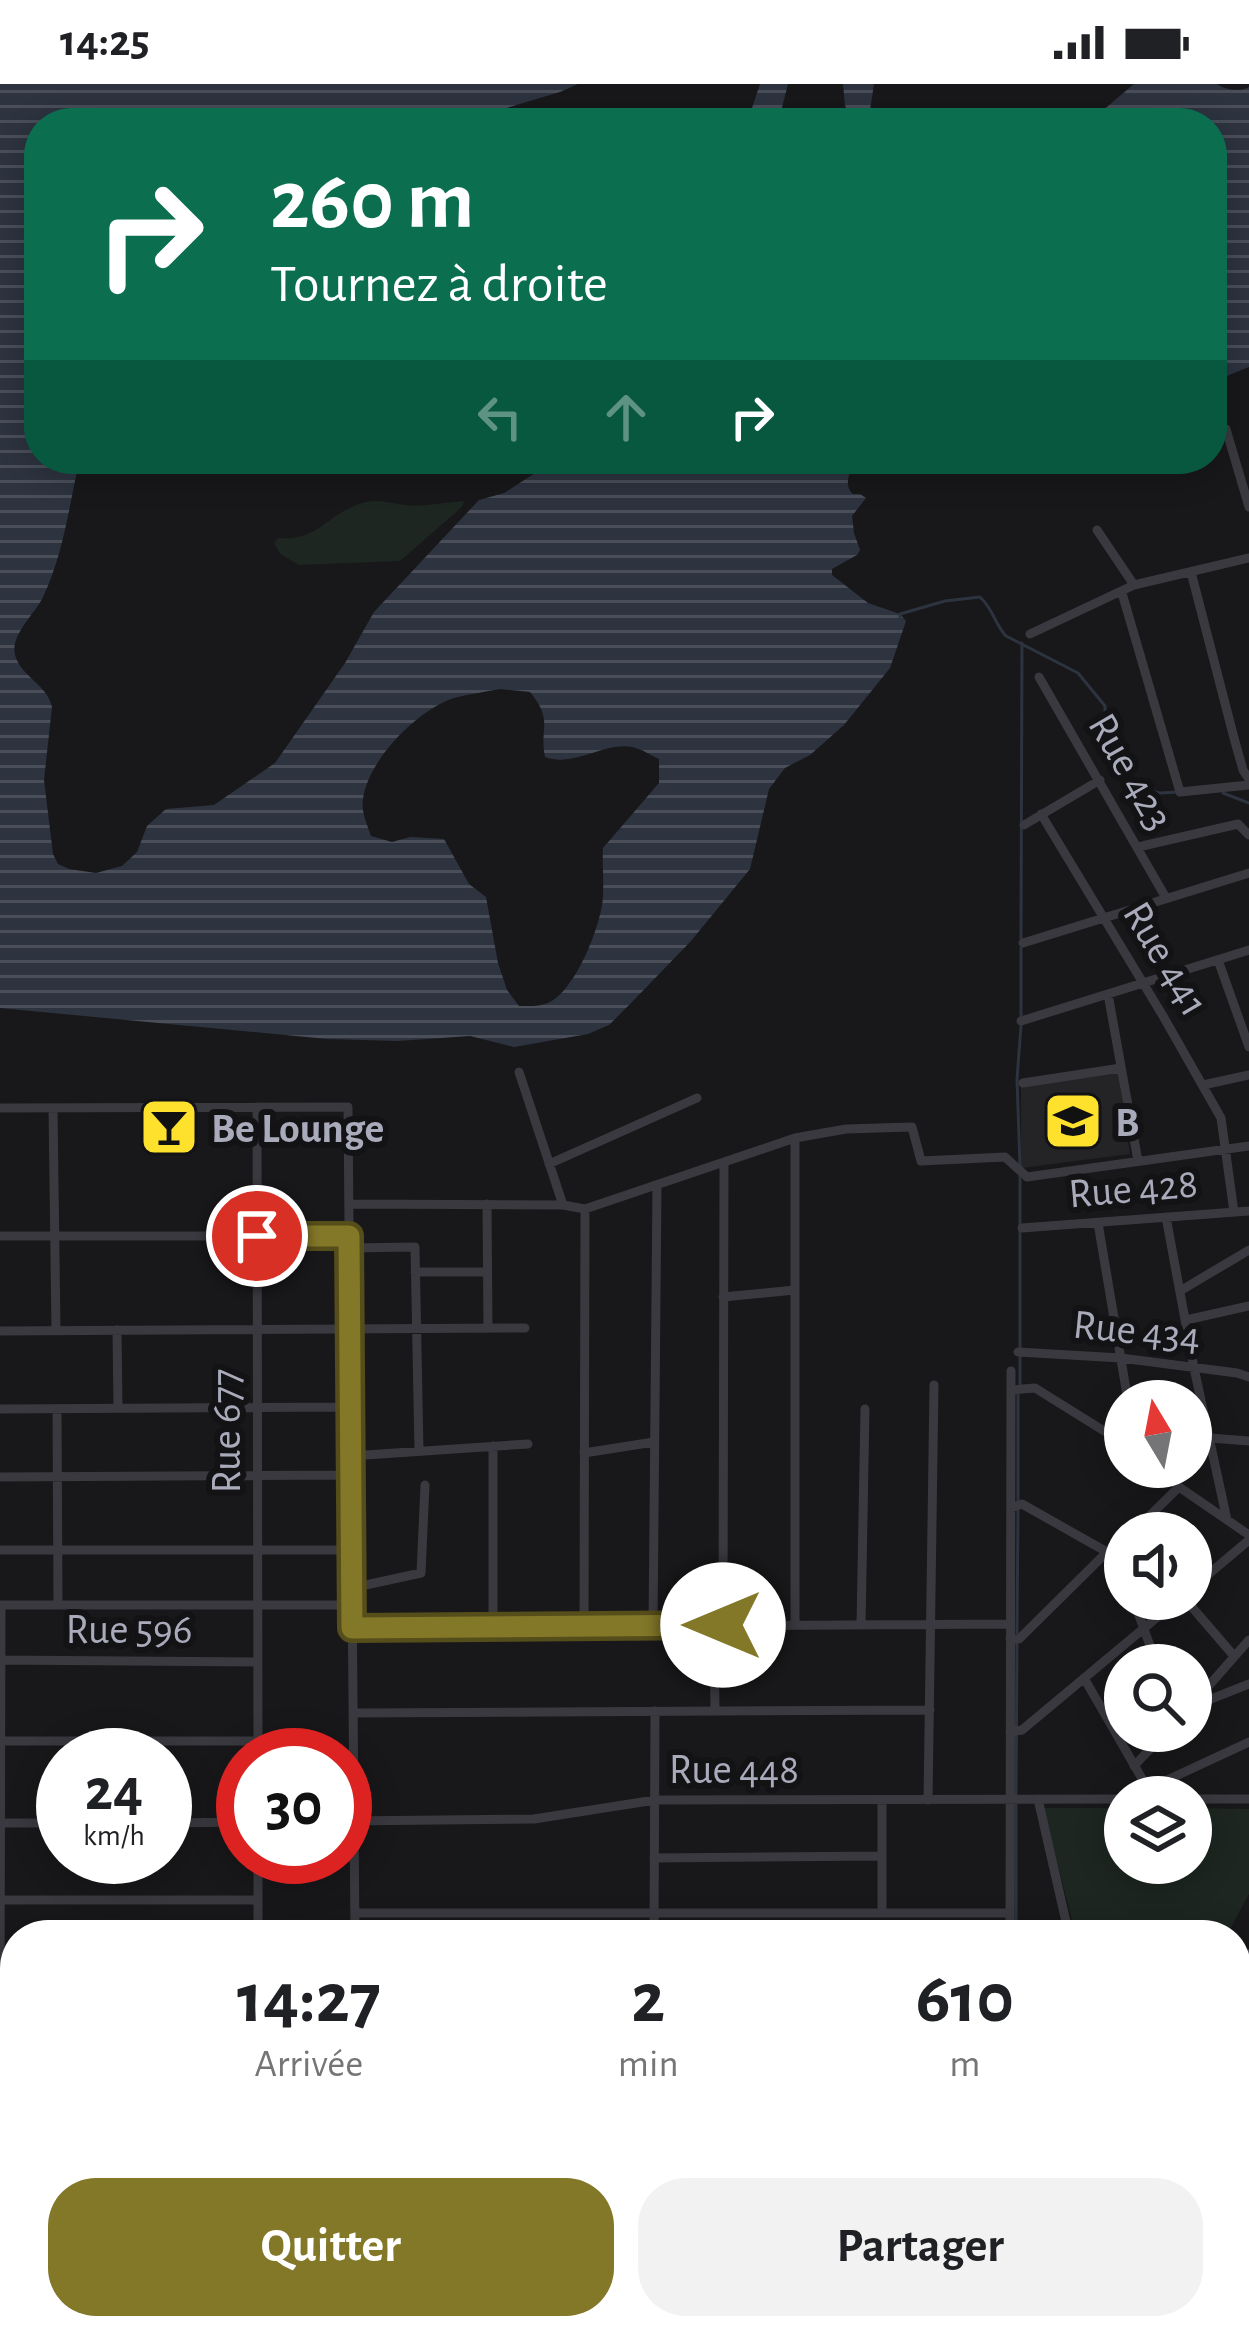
<!DOCTYPE html>
<html lang="fr">
<meta charset="utf-8">
<style>
:root{--surface:#fff;--page:#f2f2f2;--text:#202124;--muted:#757577;--accent:#837728}
body{margin:0;font-family:"Alegreya Sans",sans-serif;background:var(--page);color:var(--text);height:100vh;display:flex;flex-direction:column;font-size:45px;white-space:nowrap}
*{box-sizing:border-box;margin:0}
p{font-size:39px;color:var(--muted)}
.icon{flex:none;width:66px;height:66px;fill:none;stroke:currentColor;stroke-width:2;stroke-linecap:round;stroke-linejoin:round}
.map{position:relative;flex:1;overflow:hidden}
.panel{position:absolute;left:0px;top:1836px;width:1251px;height:420px;display:flex;flex-direction:column;background:var(--surface);border-radius:48px 48px 0 0;box-shadow:0 6px 30px #0003}
.panel>*{flex:none}
.top-card{position:absolute;left:24px;top:24px;width:1203px;height:366px;border-radius:48px;box-shadow:0 6px 30px #0003;background:#0b6e4f;color:#fff;overflow:hidden}
.needle{width:78px;rotate:350deg}
.buttons{position:absolute;left:1104px;top:1296px;display:grid;gap:24px}
.buttons a{display:grid;place-items:center;width:108px;height:108px;border-radius:50%;background:var(--surface);box-shadow:0 6px 30px #0003;font-size:60px}
.speed{position:absolute;left:36px;top:1644px;display:flex;gap:24px;font-size:60px;font-weight:700;text-align:center}
.speed>*{display:grid;place-content:center;width:156px;height:156px;border-radius:50%;background:var(--surface);box-shadow:0 6px 30px #0003;line-height:1}
.speed small{font-size:30px;font-weight:400}
.speed .limit{border:18px solid #d22;background:#fff;color:#111}
.pin{position:absolute;display:grid;place-items:center;width:102px;height:102px;color:#fff;margin:-51px;border:6px solid #fff;border-radius:50%;box-shadow:0 3px 12px #0007}
.me{position:absolute;width:132px;margin:-66px;rotate:270deg;stroke-linejoin:round;filter:drop-shadow(0 0 9px #0008)}
.turn{display:flex;align-items:center;gap:42px;height:252px;padding:0 48px;font-size:54px}
.turn .icon{width:156px;height:156px;stroke-width:2.5}
.turn b{display:block;font-size:84px;line-height:102px}
.lanes{display:flex;align-items:center;height:114px;padding:0 48px;background:#0003;justify-content:center;gap:60px;direction:ltr}
.lanes .off{opacity:.35}
.eta{display:flex;justify-content:space-evenly;align-items:center;height:204px;text-align:center}
.eta b{font-size:72px;font-weight:700;line-height:84px}
.action{display:flex;gap:24px;margin-top:auto;padding:24px 48px}
.action a{flex:1;height:138px;border-radius:48px;background:var(--accent);color:#fff;font-size:48px;font-weight:700;line-height:138px;text-align:center}
.action a+a{background:var(--page);color:var(--text)}
.status{display:flex;justify-content:space-between;align-items:center;height:84px;padding:0 60px;background:var(--surface);direction:ltr}
.status svg{height:33px;fill:currentColor}
.map>svg:first-child{display:block}
</style>
<div class="status"><b>14:25</b><svg viewBox="0 0 49 12"><path d="M0 12V9h3v3zM5 12V6h3v6zM10 12V3h3v9zM15 12V0h3v12zM26 1h20v11H26zM47 4h2v5h-2z"/></svg></div>
<div class="map">
<svg width="1249" height="2256" viewBox="0 0 1249 2256">
<defs>
<pattern id="water-rules" width="6" height="5" patternUnits="userSpaceOnUse" patternTransform="scale(3)"><rect width="6" height="5" fill="#2d333f"/><path d="M0 2.5h6" fill="none" stroke="#494e59"/></pattern>
</defs>
<rect width="100%" height="100%" fill="#18181a"/>
<path fill="#242427" d="M1118,988L1130,1070L1021,1084V1003Z
M1249,1907V2092H1236V1925Z"/>
<path fill="#1d2620" d="M464,417L462,423L400,477L299,481L280,470L274,459L278,454C320,458 328,427 366,418C379,415 393,420 405,421C424,423 445,418 464,417Z
M1043,1724H1125V1779H1191V1724L1249,1725V1810L1227,1851H1076Z"/>
<path fill="url(#water-rules)" fill-rule="evenodd" d="M0,0H578L560,8L456,39H39V375H76L77,387C68,430 62,473 43,513C35,530 10,551 15,571C21,593 47,600 52,623L44,696L53,770L58,780L69,785L96,789L122,782L137,768L147,742L166,725L214,721L275,679L345,579L374,528L479,416L504,409L552,378L559,375H852C852,388 842,400 853,410H860L866,414L852,432L854,449L860,466L857,471L832,485V491L868,519L900,530L906,537L890,584L844,641L810,671L785,684L769,705L750,785L691,857L632,918L609,941L588,950L514,963L470,952L398,957L327,955L0,924ZM500,605L530,608C554,637 539,643 545,673C574,684 603,658 632,663C642,665 650,671 659,675V699L603,764C602,780 604,796 603,812C602,840 575,908 548,919C539,923 528,922 519,922L507,906L498,879L486,813L469,800L444,755L410,753L392,758L371,752C367,740 361,728 363,715C368,676 417,626 454,614C469,610 485,608 500,605Z
M760,0H788L778,39H747Z
M843,0H874L868,39H851L845,21Z
M1134,0H1217C1225,6 1240,8 1249,3V283L1224,293L1212,289V39H1088Z"/>
<g fill="none" stroke-linecap="round" stroke-linejoin="round">
<path stroke="#2d333f" stroke-width="3" d="M900,534V530L945,517L980,513C994,526 994,539 1006,552L1078,589L1105,622V661L1109,677L1141,705L1160,709L1178,708
M1223,709L1249,719
M1021,855L1022,559
M1021,933V864
M1020,1083L1017,995L1021,942
M1020,1092V1263
M1020,1300V1272
M1018,1417V1311
M1017,1549L1018,1427
M1016,1711L1017,1559
M1016,1851V1721
M1236,1957L1249,1967"/>
<path stroke="#39393f" stroke-width="9" d="M1226,345L1249,423
M1097,446L1134,501
M1191,488L1234,654L1243,686L1249,695
M1122,509L1180,708L1249,701
M1030,550L1134,501L1249,474
M1039,593L1166,814
M1041,730L1163,932L1221,1034L1234,1128
M1024,741L1100,696
M1138,763L1238,740L1249,751
M1023,859L1249,789
M1218,876L1249,963
M1108,910L1138,1077
M1021,937L1249,866
M519,988L563,1121
M1023,999L1121,984
M1203,1001L1249,991
M257,1023L258,1671
M0,1024L348,1023L355,1851
M53,1024L56,1246
M795,1054V1541
M549,1080L697,1014
M349,1120L563,1121L585,1125L795,1054L846,1045L912,1043L921,1077L1005,1073L1027,1093L1249,1062
M487,1120L488,1244
M1166,1133L1194,1284L1227,1436
M1098,1139L1128,1317
M1022,1144L1249,1127
M0,1152H349
M349,1164L415,1163L419,1367
M415,1188H487
M1180,1207L1249,1166
M723,1213L795,1206
M1186,1236L1249,1222
M117,1246L118,1324
M0,1247L525,1244
M1018,1268L1121,1274L1237,1289L1249,1293
M1011,1306L1035,1304L1125,1360
M0,1325L351,1323
M57,1325L58,1521
M1210,1354L1249,1357
M584,1369L654,1358
M351,1372L528,1360
M1155,1383L1179,1403L1249,1451
M0,1393L351,1391
M1011,1424L1022,1420L1107,1468
M1132,1449L1179,1403
M1115,1465L1125,1493
M0,1466H352
M352,1504L421,1489L425,1401
M1191,1505L1249,1456
M1133,1515L1157,1581
M1185,1515L1234,1572
M0,1521H352
M723,1541L724,1080
M861,1541L865,1325
M653,1542L657,1102
M714,1542L715,1627
M493,1543V1362
M584,1543L585,1125
M353,1544L1010,1540
M1010,1555H1019L1107,1468L1115,1465L1125,1455
M0,1576L258,1578
M1084,1594L1148,1705V1713
M1196,1621L1249,1600
M1191,1622L1249,1556
M353,1629L930,1626
M1010,1648L1022,1646L1179,1515
M0,1657H258
M1134,1682L1167,1647
M1148,1705L1249,1658
M1038,1715L1069,1851
M1191,1715H1249
M928,1716L934,1301
M345,1737L534,1735L655,1716L1125,1715
M0,1739H63
M165,1739L243,1738
M258,1773V1851
M654,1774L882,1772
M0,1816H258
M355,1829H1010
M882,1829V1716
M654,1851L655,1627
M1010,1851L1011,1287
M0,1917L1,1521
M0,1962H15
M0,2039H15
M1236,2096H1249
M0,2106H15
M1236,2190H1249
M0,2209L2,2256
M258,2241V2256
M1087,2241L1091,2256
M1141,2241V2256
M652,2256V2241
M884,2256L892,2241"/>
<path stroke="#39393f" stroke-width="12" d="M0,2197H15"/>
<path stroke="#54555f" stroke-width="15" d="M1236,1894L1249,1873
M1236,1915L1249,1899
M982,2256L990,2241
M996,2256L1005,2241"/>
</g>
<g fill="none" stroke-linecap="round" stroke-linejoin="round">
<g stroke="#554d1a" stroke-width="30">
<path id="route" d="M257,1152H349L352,1544L723,1541"/>
</g>
<use href="#route" stroke="#837728" stroke-width="21"/>
</g>
<defs>
<g id="school-square" transform="scale(3)"><rect x="-9" y="-9" width="18" height="18" rx="4" fill="#fde12d" stroke="#131315"/><path d="M0-5L7-2L0 1L-7-2ZM-4 1L0 2.5L4 1V4Q0 6-4 4Z" fill="#111"/></g>
<g id="bar-square" transform="scale(3)"><rect x="-9" y="-9" width="18" height="18" rx="4" fill="#fde12d" stroke="#131315"/><path d="M-6-5H6L.8 .8V4.5H3.5V6h-7V4.5H-.8V.8Z" fill="#111"/></g>
</defs>
<g fill-rule="evenodd">
<use href="#school-square" x="1073" y="1037"/>
<use href="#bar-square" x="169" y="1043"/>
</g>
<g text-anchor="middle" stroke-width="12" stroke-linejoin="round" paint-order="stroke">
<g font-size="42" fill="#a9abbb" stroke="#131315">
<text transform="translate(1132 687) rotate(60)" y="15">Rue 423</text>
<text transform="translate(1167 874) rotate(59)" y="15">Rue 441</text>
<text transform="translate(1133 1103) rotate(-5)" y="15">Rue 428</text>
<text transform="translate(1137 1245) rotate(6)" y="15">Rue 434</text>
<text transform="translate(225 1347) rotate(-90)" y="15">Rue 677</text>
<text x="129" y="1559">Rue 596</text>
<text x="734" y="1699">Rue 448</text>
</g>
<g font-size="42" font-weight="bold" fill="#a9abbb" stroke="#131315" text-anchor="start">
<text x="1115" y="1052">B</text>
<text x="211" y="1058">Be Lounge</text>
</g>
</g>
</svg>
<div class="buttons">
<a><svg class="needle" viewBox="-14 -14 28 28"><path d="M0-13l5 13h-10z" fill="#e53935"/><path d="M0 13l5-13h-10z" fill="#757577"/></svg></a>
<a><svg class="icon" aria-label="sound" viewBox="0 0 24 24"><path d="M4 9h4l5-4v14l-5-4H4zM17 9q2 3 0 6"/></svg></a>
<a><svg class="icon" aria-label="search" viewBox="0 0 24 24"><circle cx="10" cy="10" r="6"/><path d="M15 15l6 6"/></svg></a>
<a><svg class="icon" aria-label="layers" viewBox="0 0 24 24"><path d="M12 4l9 5-9 5-9-5zM3 14l9 5 9-5"/></svg></a>
</div>
<div class="speed"><div>24<small>km/h</small></div><div class="limit">30</div></div>
<div class="pin" style="left:257px;top:1152px;background:#d93025"><svg class="icon" aria-label="arrive" viewBox="0 0 24 24"><path d="M6 21V4h12l-3 4 3 4H6"/></svg></div>
<svg class="me" style="left:723px;top:1541px" viewBox="-20 -20 40 40"><circle r="19" fill="#fff"/><path d="M0-13L10 11 0 6-10 11z" fill="#837728"/></svg>
<div class="top-card">
<div class="turn"><svg class="icon" aria-label="right" viewBox="0 0 24 24"><path d="M7 20v-9h11M14 6l5 5-5 5"/></svg><div><b>260 m</b>Tournez à droite</div></div>
<div class="lanes"><svg class="icon off" aria-label="left" viewBox="0 0 24 24"><path d="M17 20v-9H6M10 6l-5 5 5 5"/></svg><svg class="icon off" aria-label="ahead" viewBox="0 0 24 24"><path d="M12 20V5M6 11l6-6 6 6"/></svg><svg class="icon" aria-label="right" viewBox="0 0 24 24"><path d="M7 20v-9h11M14 6l5 5-5 5"/></svg></div>
</div>
<section class="panel">
<div class="eta">
<div><b>14:27</b><p>Arrivée</p></div>
<div><b>2</b><p>min</p></div>
<div><b>610</b><p>m</p></div>
</div>
<div class="action"><a>Quitter</a><a>Partager</a></div>
</section>
</div>
